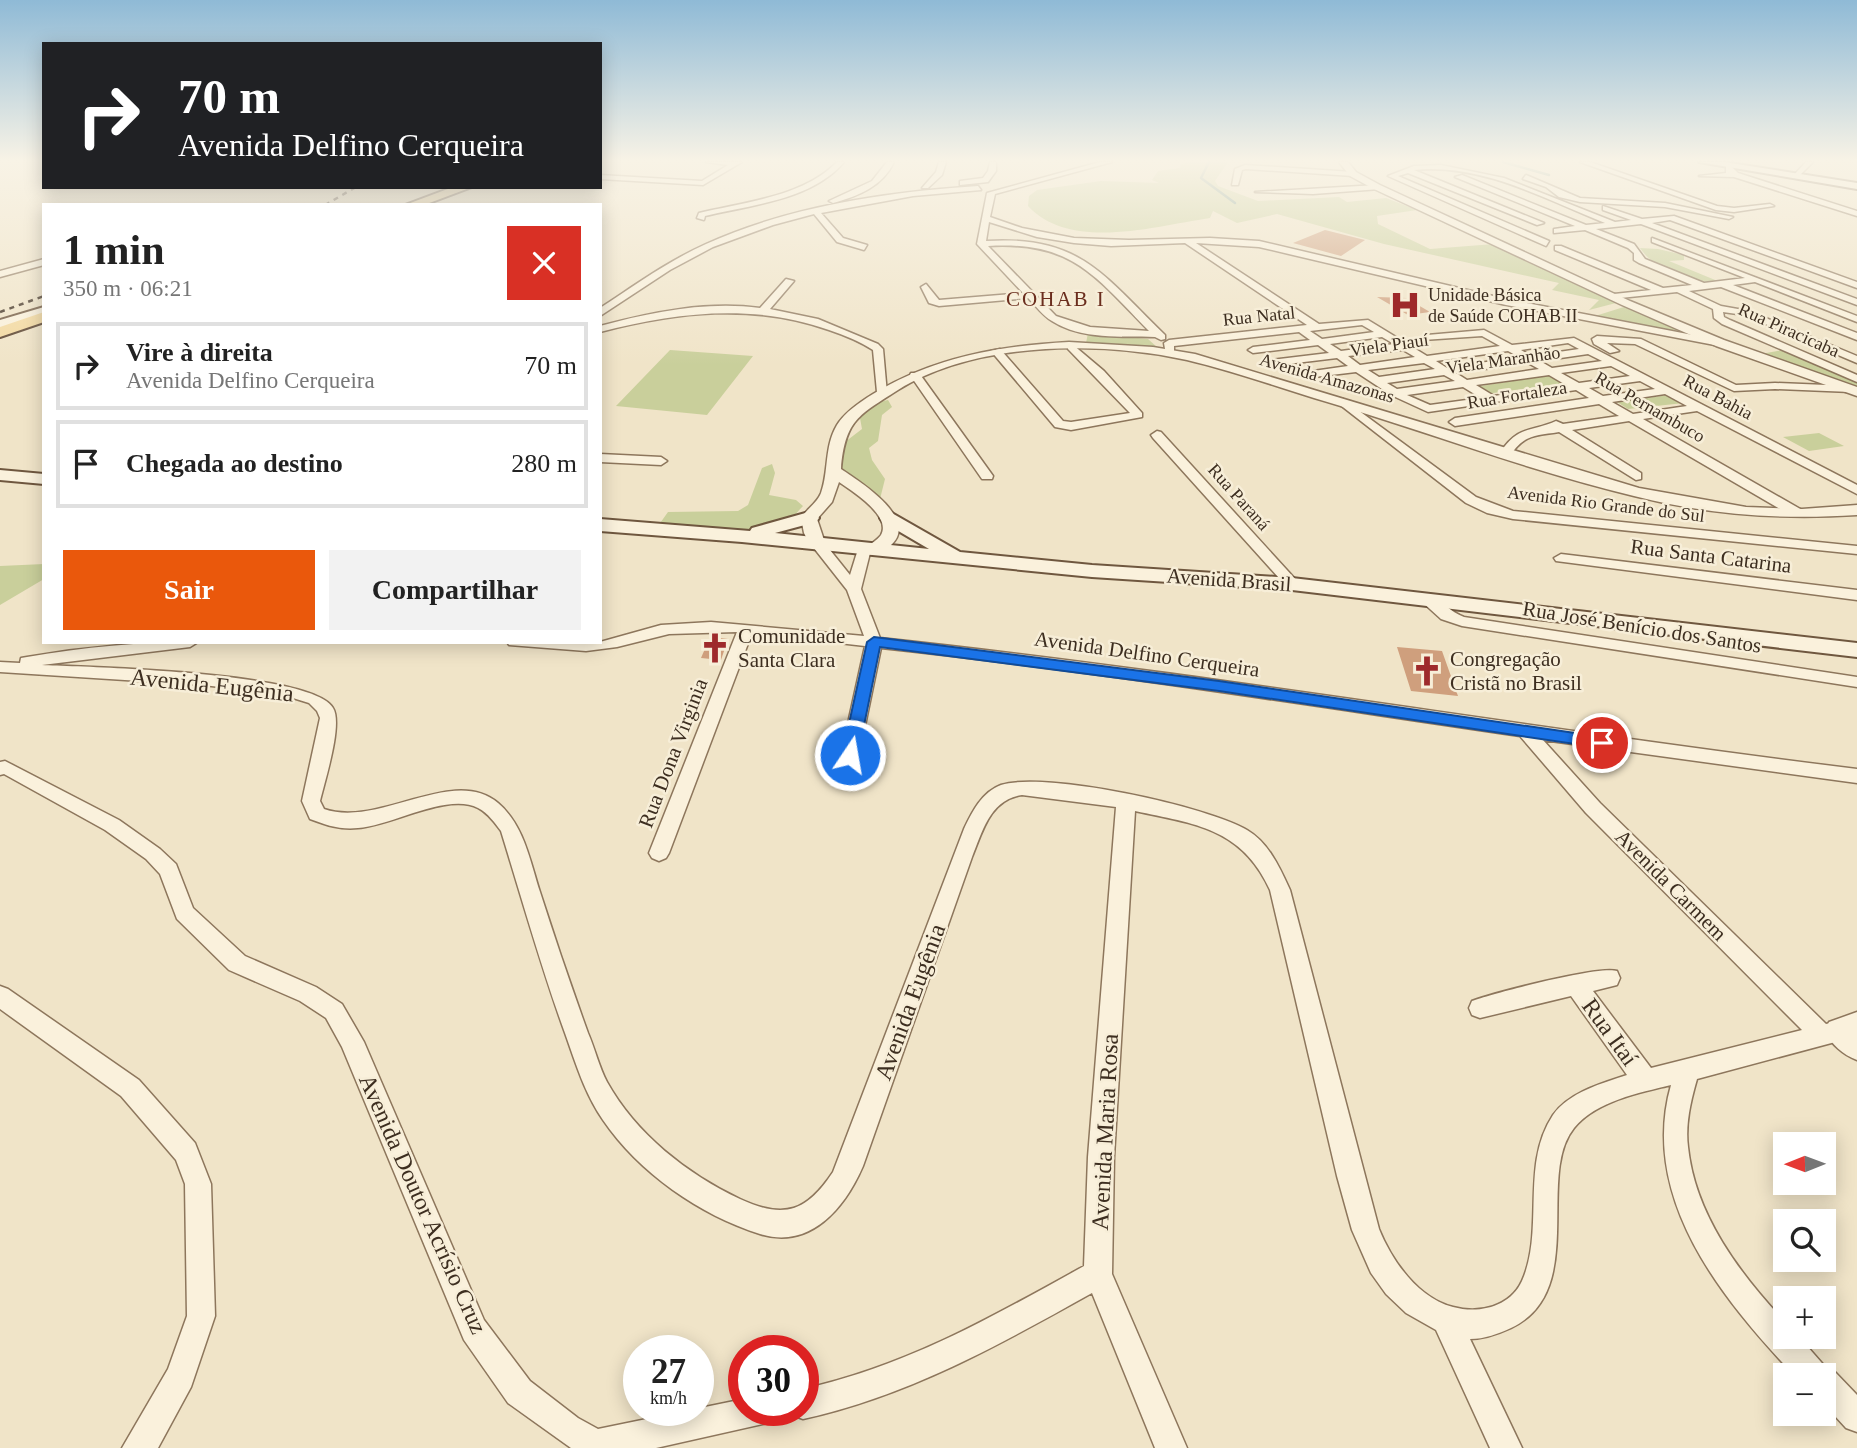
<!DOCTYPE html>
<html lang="pt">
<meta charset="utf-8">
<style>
:root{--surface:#fff;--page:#f2f2f2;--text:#222;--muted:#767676;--line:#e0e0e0;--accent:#ea580c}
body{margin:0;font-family:"Times New Roman",serif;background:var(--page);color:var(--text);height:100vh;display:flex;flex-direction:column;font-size:26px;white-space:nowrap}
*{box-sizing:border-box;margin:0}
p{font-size:23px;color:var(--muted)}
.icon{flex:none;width:38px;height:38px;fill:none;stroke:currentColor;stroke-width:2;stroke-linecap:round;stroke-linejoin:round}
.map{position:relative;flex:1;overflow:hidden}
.side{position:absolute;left:42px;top:203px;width:560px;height:441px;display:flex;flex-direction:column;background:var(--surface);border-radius:0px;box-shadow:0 4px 18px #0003}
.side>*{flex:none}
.top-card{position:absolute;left:42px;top:42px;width:560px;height:147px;border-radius:0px;box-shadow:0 4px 18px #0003;background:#202124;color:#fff;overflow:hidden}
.needle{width:46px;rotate:269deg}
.controls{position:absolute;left:1773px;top:1132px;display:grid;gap:14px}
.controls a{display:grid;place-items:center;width:63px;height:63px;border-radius:0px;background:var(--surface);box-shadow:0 4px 18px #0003;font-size:35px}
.speed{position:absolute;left:623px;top:1335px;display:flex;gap:14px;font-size:35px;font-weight:700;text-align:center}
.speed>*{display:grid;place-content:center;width:91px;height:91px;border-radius:50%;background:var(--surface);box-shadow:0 4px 18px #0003;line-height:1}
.speed small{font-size:18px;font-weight:400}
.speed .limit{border:10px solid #d22;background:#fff;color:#111}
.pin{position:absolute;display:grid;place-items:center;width:60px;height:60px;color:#fff;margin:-30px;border:4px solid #fff;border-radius:50%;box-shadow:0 2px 7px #0007}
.me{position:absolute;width:77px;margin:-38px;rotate:12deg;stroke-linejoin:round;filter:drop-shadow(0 0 5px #0008)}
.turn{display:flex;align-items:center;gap:24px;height:147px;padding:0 21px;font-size:32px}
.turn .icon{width:91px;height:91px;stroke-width:2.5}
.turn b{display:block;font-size:49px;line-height:60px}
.round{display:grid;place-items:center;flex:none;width:74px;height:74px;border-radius:0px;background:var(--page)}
.summary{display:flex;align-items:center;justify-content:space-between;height:119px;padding:0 21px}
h1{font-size:42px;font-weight:700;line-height:52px}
.cta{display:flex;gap:14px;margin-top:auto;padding:14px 21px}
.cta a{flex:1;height:80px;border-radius:0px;background:var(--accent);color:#fff;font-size:28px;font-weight:700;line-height:80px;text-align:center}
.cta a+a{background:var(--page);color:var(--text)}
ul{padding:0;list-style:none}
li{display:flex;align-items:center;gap:21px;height:88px;margin:0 14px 10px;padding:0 7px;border:4px solid var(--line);border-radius:0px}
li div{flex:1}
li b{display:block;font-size:26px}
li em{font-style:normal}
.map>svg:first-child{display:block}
</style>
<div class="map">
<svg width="1857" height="1448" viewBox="0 0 1857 1448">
<rect width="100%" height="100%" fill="#f0e4c8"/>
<path fill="#c9cf9b" d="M1192,162H1228L1215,181L1218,186L1258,201L1339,197L1347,202L1386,198L1417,210L1377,216L1378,224L1430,249L1494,244L1616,303L1589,310L1599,300L1552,290L1559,283L1384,244L1277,214L1237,223L1213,211L1210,218C1155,226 1071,252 1028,206L1029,196L1037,190L1101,181L1159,183L1152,180L1158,171L1180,168L1181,164Z
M1640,248L1658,249L1684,255V260L1669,261L1720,282C1693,284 1655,271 1640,248Z
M1627,306L1694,337L1592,317Z
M1088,333L1148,339L1158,348L1086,343Z
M670,350L753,356L707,415L616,406Z
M1783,350L1857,383V388L1761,354Z
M1551,375L1565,383L1486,394L1475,387Z
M1669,395L1684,403L1628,409L1617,402Z
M888,400L892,407L882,415L878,441L869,448L872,460L885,479L880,499L840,471L845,442L862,429L860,418L875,403Z
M1819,433L1844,446L1809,451L1783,437Z
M772,464L775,473L769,495L796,500L803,506C798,511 793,518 787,521C752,538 695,529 658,526L668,512L738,511L748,505L762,468Z
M44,564V579L0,605V566Z"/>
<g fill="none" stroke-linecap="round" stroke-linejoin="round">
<path stroke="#6f938a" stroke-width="2.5" d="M1209,162L1201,178L1235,203
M1503,162L1549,175"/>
</g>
<path fill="#cf9f7d" d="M1325,230L1365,240L1341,256L1293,243Z
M1377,297L1406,298L1430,312L1408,315Z
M710,637L728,639L721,660L701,658Z
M1397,647L1442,651L1458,696L1411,691Z"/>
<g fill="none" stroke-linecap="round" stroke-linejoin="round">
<g stroke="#8d765c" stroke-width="3">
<path id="minor" d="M706,162H742L703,185L600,179V175L702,181L728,165Z
M837,162H844C812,200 751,205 705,216L704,220L697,218L699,213C744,202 803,197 837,162Z
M887,162H894C882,187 858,196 833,203L829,201L872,181Z
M939,162H946L942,175L928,188H922L936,172Z
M990,162H996V171L988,182L960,185V181L983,178L988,171Z
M1100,162H1112L995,194L990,217L1022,228L1074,238L1129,240L1210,238L1259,241L1506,299L1724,341V345L1720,346L1506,305L1259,247L1196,243L1319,324L1368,320L1427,356L1500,346L1482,336L1423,340L1422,338L1427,335L1484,330L1512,345L1574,338L1857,485V494L1697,411L1643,419L1802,510V516H1792L1629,421L1572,430L1641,473V479L1636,480L1559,432C1535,436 1524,434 1510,456L1506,457L1500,453C1518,425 1532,432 1556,421L1563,424L1619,416L1599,404L1455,426L1449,422L1455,418L1589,398L1576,390L1428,412L1391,395L1356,372L1306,378L1301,375L1306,372L1348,366L1337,358L1271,366L1266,363L1271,360L1329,353L1318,345L1253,353L1248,350L1253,347L1310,340L1299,332L1174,346V355H1166L1164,343L1169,340L1307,325L1185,243L1111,246L1074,243L1037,237L989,222L986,241C1080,235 1103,275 1165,335V339L1161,340L1155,337C1122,336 1081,340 1052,321C1043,316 1036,306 1028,298L939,306L929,303L921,287L926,284L939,300L1023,293L977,244L987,193ZM988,246C1072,241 1094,275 1149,331L1090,327L1056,316ZM1362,325L1374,332L1322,339L1310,331ZM1382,337L1394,344L1341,351L1330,344ZM1568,343L1579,349L1531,356L1521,350ZM1403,350L1415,357L1360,365L1348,356ZM1508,351L1519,357L1447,368L1436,361ZM1588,354L1602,361L1552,368L1540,361ZM1424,363L1435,369L1379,377L1368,370ZM1528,363L1539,369L1467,380L1456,373ZM1611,366L1630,376L1579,383L1561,373ZM1444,375L1455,381L1397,389L1387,383ZM1549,375L1566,385L1494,396L1476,385ZM1640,381L1655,389L1603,396L1589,388ZM1463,387L1481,398L1430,405L1407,395ZM1665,394L1687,406L1633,414L1612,402Z
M1580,162H1590L1717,206L1734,208L1770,204L1774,206L1734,212L1716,210Z
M1806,162H1813L1799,176H1793Z
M1729,164L1738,173L1857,211V216L1734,177L1699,176L1726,173V166Z
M1245,165L1353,172L1357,174L1353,176L1246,169L1242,170L1238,185H1232L1235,169Z
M1441,165L1504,178L1615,222L1631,220L1603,210V206L1642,219L1674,216L1857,282V288L1670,220L1652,223L1857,299V305L1641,224L1596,229L1634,244L1645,259L1704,283L1745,278L1652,242V238L1857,316V322L1755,282L1733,285L1857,333V340L1721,287L1689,291L1721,306L1749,311L1857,356V363L1744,315L1723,312L1724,317L1730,320L1857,375V382L1722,324L1714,318L1713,309L1677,292L1611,299V295L1614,294L1651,290L1555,250V246H1561L1663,288L1692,285L1639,263L1634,260V253L1628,248L1585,230L1554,233V229L1575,226L1455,177L1462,175L1586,225L1605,223C1545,199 1481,163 1414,170L1544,223L1537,225L1408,173L1398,176L1549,241L1546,246L1388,176L1414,166Z
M1526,175L1580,198L1665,203L1733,217L1729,219L1665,207L1580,202L1559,197L1546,187L1523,179Z
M1377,185L1380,189L1313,194L1255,192Z
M978,186L981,190L913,196L821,213L843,238L867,245L864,250L837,242L814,214L773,225L713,247L670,270L600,316V308C634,286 668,261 706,244C790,206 887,192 978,186Z
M44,259V265L0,277V271Z
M786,279L794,281L770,309L818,319L878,344L883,349L887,394L877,392L873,350C859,341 844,335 829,330C753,303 677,312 600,332V326C652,312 707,301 760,308Z
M1597,336L1641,339L1736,385L1775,383L1851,386L1857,389L1851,392L1775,389L1734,391L1635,344L1607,343L1619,351L1610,353L1594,344L1592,339Z
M1072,344L1104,371L1142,413V417L1071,430L1055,427L991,351L1000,349L1063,421L1071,422L1130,413L1068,349V345Z
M911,373H919L993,476L992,479H982L910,375Z
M1343,399L1476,497L1513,511L1857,546V554L1513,519L1487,513L1466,503L1339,404L1337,402Z
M1157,431L1161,432L1297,581L1299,584L1297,587H1287L1153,438L1151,435Z
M600,454L661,457L667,461L661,465L600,462Z
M817,539L822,540L850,575L859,546H869L871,549L861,589L880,638C1207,673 1531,729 1857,769V783L1543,740L1600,803L1826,1024L1839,1021L1847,1024L1851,1031L1847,1038L1839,1041L1697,1079C1691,1100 1685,1124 1688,1147C1695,1215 1740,1274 1785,1322V1337H1799L1828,1370L1835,1372L1857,1395V1432L1846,1428L1824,1404V1376H1795C1722,1299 1639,1198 1671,1085C1639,1093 1596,1101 1574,1128C1535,1176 1589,1291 1511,1328C1498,1334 1485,1339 1470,1339L1522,1448H1490L1436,1330L1406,1313L1386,1294L1371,1273L1352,1230L1337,1176L1270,890C1242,828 1195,824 1135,811L1114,1157L1112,1274L1187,1448H1155L1092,1293C999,1345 908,1396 803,1419L792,1415L791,1410H803V1389C907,1366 992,1317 1084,1266L1088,1157L1116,807L1022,795C990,800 983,830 972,857L863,1166C845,1208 810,1250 760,1234C700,1215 639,1173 603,1120C585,1094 576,1064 565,1033C541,967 522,899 501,831C495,823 488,813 478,808C448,792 391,826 358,828C340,830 326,825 310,819L302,801L320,718L317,711L309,703L280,694L203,685L0,672V662L20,663L21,658L27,657C84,647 140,642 198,642L190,647L42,665C89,667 313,672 333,708C343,724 325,780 320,801L324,809C379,828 453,765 498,803C524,825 530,861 540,892C555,939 571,986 588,1033C595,1049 599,1067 607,1082C636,1134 687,1174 740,1199C785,1220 807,1211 833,1172L964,829C972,812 982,792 1001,785C1045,771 1206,806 1247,830C1269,843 1280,868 1290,890L1379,1229C1392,1261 1418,1298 1453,1307C1479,1314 1510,1307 1522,1281C1545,1229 1520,1165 1553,1115C1569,1092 1603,1083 1627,1075L1571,996L1480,1018L1472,1015L1469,1008L1472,1001C1494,993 1600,965 1617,971L1620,978L1617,985L1593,991L1651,1068L1802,1030L1586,813L1520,736C1307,705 1095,671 881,648L859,755L856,759H844L841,755L865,646L752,633L669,853L666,858L659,861L652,858L649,853L737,632L669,634L617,647L586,651L509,645L507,642H600L661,625L711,622L864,636L847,590L810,543Z
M1561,554L1857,590V600L1556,561L1554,558Z
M1428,595C1442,600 1450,612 1464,617L1857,677V687L1462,626L1441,619L1420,600Z
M5,761L119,820L160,849L176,864L193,908L245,956L316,987L342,1004L364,1042L484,1320L530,1381L578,1418L598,1429L744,1399V1410H780L776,1421L656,1448H571L508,1403L464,1340L342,1047L326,1018L300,1001L229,970L177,919L160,874L146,859L105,830L4,774L0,775V762Z
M0,986L8,989L139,1080L195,1143L211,1184L215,1316L191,1387L158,1448H122L168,1369L187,1316L185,1184L176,1160L121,1096L0,1009Z"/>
</g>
<g stroke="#8d765c" stroke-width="3">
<path id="tertiary" d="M1339,162H1348L1356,172L1380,185L1630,301L1724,340L1857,387V396L1716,346L1622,305L1374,189L1350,176Z
M1069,342L1153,347L1195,354L1639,488L1746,507L1802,509L1857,505V515C1781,520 1708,515 1634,496C1525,470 1421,429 1314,398C1272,385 1230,370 1187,360C1100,341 976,341 898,390C859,415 845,420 841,469C859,481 920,519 891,545C884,551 877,556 867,554L864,550C869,544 877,541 881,535C892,516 852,491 839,482L832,502L817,519L825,543L817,548L811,547L804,533L801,518C807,509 817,503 821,493C829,471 824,447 837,425C845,412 860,402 873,394C934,357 999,346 1069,342Z
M1857,1012V1060C1843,1055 1831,1044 1825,1031L1829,1022Z"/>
</g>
<g stroke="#6f573f" stroke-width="4">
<path id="secondary" d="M1699,162H1724L1857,183V189Z
M44,307V316L0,329V320Z
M0,470L44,474V484L0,480Z
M809,512L816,514L819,518L816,522L775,533L929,549L883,522L880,518L883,514L890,512L960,552L1092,565L1292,578L1857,643V657L1292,590L1092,577L742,542L600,531V519L750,531L752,528Z"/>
</g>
<g stroke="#5b4430" stroke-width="4">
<path id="primary" d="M453,187H472L424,205H405Z
M44,312V322L0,337V327Z"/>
</g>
<use href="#minor" fill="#faf1dc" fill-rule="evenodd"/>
<use href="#tertiary" fill="#faf1dc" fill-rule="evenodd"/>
<use href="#secondary" fill="#faf1dc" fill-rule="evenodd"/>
<use href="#primary" fill="#f3d9a0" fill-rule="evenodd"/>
<path stroke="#3d2e20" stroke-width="2.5" stroke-dasharray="5 5" stroke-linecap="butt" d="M325,205L356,187
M0,312L44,296"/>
</g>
<linearGradient id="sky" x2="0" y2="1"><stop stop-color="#8fbad6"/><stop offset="0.44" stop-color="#f8f3e6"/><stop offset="1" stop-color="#f8f3e6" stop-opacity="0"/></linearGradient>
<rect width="1857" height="365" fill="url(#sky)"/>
<path fill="#1a73e8" stroke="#114b97" stroke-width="2" d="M874,637L1219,681L1602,737L1610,743L1602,748L1219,691L880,647L858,755L850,761L842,755L867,642Z"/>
<defs>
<g id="hospital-bare" transform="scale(2.415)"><path d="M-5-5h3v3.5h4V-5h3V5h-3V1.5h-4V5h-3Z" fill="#9e2a2b" stroke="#f7eed8" stroke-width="2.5" paint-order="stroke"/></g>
<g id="church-bare" transform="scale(2.415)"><path d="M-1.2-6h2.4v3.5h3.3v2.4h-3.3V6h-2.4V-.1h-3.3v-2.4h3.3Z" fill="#9e2a2b" stroke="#f7eed8" stroke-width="2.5" paint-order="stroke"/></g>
</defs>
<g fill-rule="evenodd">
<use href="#hospital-bare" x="1405" y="305"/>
<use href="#church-bare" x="715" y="648"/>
<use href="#church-bare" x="1427" y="671"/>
</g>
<g text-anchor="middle" stroke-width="5" stroke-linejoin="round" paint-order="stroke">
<g font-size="18" fill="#3d2e20" stroke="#f7eed8" text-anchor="start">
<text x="1428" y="301">Unidade Básica<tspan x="1428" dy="21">de Saúde COHAB II</tspan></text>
</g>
<g font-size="18" fill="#3d2e20" stroke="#f7eed8">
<text transform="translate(1259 316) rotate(-6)" y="6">Rua Natal</text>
<text transform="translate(1789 330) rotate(24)" y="6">Rua Piracicaba</text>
<text transform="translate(1389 345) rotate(-8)" y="6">Viela Piauí</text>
<text transform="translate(1503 360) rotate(-8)" y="6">Viela Maranhão</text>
<text transform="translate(1327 378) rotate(16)" y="6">Avenida Amazonas</text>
<text transform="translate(1517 395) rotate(-9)" y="6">Rua Fortaleza</text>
<text transform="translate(1718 397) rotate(28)" y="6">Rua Bahia</text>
<text transform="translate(1650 407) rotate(30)" y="6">Rua Pernambuco</text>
<text transform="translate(1239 497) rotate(48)" y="6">Rua Paraná</text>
<text transform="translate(1606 504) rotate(7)" y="6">Avenida Rio Grande do Sul</text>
</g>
<g font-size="21" letter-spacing="2" fill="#6b2e1e" stroke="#f7eed8">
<text x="1056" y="306">COHAB I</text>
</g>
<g font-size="21" fill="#3d2e20" stroke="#f7eed8">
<text transform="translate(1711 556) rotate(7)" y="7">Rua Santa Catarina</text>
<text transform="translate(1229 580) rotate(4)" y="7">Avenida Brasil</text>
<text transform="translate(1642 627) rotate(9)" y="7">Rua José Benício dos Santos</text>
<text transform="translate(1147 654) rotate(8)" y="7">Avenida Delfino Cerqueira</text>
<text transform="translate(673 753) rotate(-69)" y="7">Rua Dona Virginia</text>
<text transform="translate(1671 885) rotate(45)" y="7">Avenida Carmem</text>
</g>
<g font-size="21" fill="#3d2e20" stroke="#f7eed8" text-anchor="start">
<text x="738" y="643">Comunidade<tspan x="738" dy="24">Santa Clara</tspan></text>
<text x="1450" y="666">Congregação<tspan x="1450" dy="24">Cristã no Brasil</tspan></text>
</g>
<g font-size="24" fill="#3d2e20" stroke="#f7eed8">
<text transform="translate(212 685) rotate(6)" y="8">Avenida Eugênia</text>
<text transform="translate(910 1002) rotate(-70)" y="8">Avenida Eugênia</text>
<text transform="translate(1610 1032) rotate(54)" y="8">Rua Itaí</text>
<text transform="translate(1105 1132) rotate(-87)" y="8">Avenida Maria Rosa</text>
<text transform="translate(423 1204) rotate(66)" y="8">Avenida Doutor Acrísio Cruz</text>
</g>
</g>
</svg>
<div class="controls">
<a><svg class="needle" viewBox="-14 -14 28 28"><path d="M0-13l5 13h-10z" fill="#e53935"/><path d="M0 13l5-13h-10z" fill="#767676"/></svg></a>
<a><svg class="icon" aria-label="search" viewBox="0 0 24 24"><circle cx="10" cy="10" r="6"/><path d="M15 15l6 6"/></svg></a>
<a>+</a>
<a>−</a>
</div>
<div class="speed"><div>27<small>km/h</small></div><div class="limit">30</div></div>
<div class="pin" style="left:1602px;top:743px;background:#d93025"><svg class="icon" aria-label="arrive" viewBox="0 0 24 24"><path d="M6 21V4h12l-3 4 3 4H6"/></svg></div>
<svg class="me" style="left:850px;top:755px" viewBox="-20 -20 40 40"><circle r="17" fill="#1a73e8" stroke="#fff" stroke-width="3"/><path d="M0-11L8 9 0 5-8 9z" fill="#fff"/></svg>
<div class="top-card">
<div class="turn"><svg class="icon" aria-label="right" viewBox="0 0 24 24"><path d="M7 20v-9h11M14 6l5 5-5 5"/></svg><div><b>70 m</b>Avenida Delfino Cerqueira</div></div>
</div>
<section class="side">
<div class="summary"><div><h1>1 min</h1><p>350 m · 06:21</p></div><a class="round" style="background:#d93025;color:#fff"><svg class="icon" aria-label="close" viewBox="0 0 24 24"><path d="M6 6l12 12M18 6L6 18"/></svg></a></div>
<ul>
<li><svg class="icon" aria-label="right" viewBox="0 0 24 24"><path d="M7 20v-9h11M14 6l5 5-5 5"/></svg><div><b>Vire à direita</b><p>Avenida Delfino Cerqueira</p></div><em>70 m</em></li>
<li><svg class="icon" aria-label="arrive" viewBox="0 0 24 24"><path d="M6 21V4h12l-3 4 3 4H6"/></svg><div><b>Chegada ao destino</b></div><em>280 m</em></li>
</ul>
<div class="cta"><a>Sair</a><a>Compartilhar</a></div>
</section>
</div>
